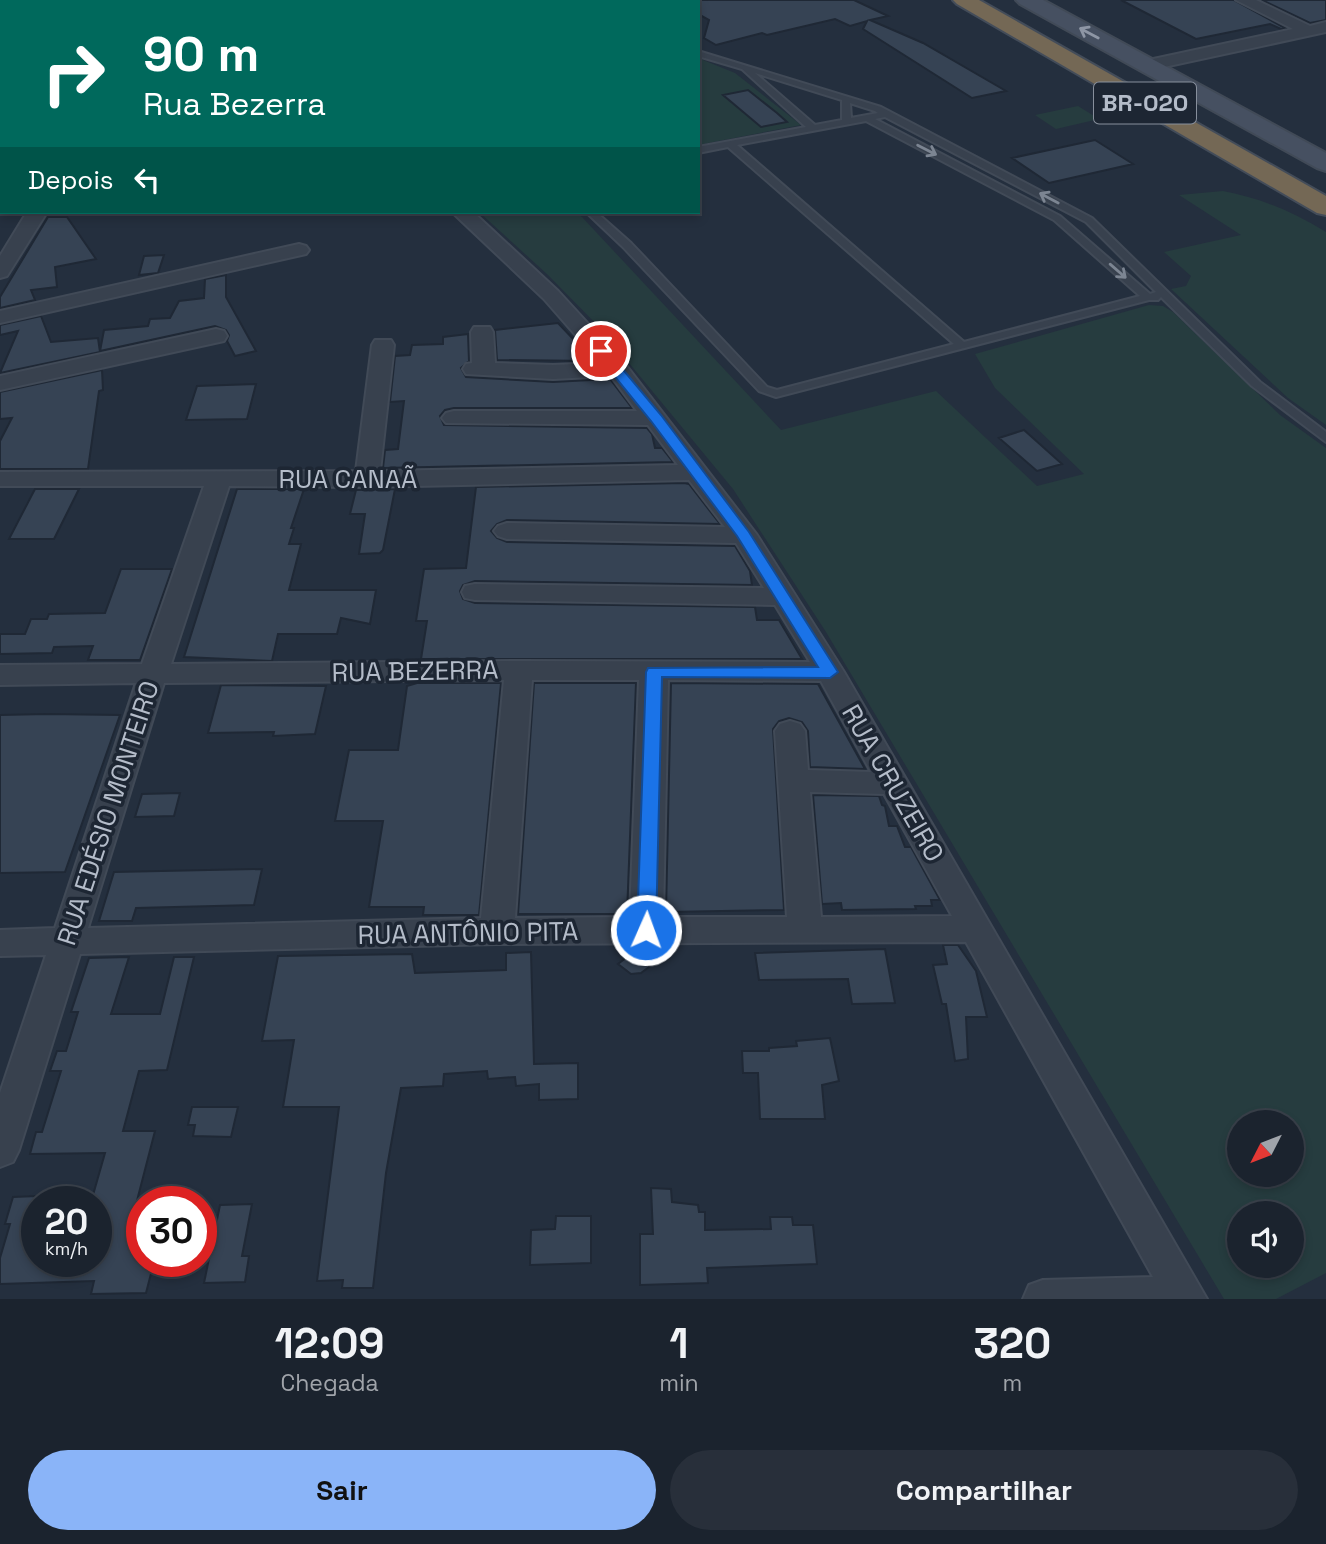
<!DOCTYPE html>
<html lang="pt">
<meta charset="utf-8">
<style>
:root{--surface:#1b232e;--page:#282f3a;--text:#f1f3f6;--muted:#a0a4aa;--line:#39404a;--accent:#8ab4f8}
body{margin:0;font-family:"Space Grotesk",sans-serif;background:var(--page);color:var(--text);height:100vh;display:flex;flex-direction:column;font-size:26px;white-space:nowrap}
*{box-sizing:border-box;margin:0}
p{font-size:23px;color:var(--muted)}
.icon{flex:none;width:38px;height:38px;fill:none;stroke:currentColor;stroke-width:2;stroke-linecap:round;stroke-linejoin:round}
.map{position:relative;height:1299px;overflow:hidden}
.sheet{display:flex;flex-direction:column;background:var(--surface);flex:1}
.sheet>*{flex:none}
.top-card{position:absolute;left:0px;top:0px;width:700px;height:214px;box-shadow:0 4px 10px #0003,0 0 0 2px var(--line);background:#00695c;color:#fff;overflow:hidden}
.needle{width:46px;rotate:228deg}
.fabs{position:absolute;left:1227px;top:1110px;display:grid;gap:14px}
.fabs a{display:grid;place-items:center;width:77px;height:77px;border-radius:50%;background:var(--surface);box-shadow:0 4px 10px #0003,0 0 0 2px var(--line);font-size:35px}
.speed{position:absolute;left:21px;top:1186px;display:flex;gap:14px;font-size:35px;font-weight:700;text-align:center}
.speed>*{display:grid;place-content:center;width:91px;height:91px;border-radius:50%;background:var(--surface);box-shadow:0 4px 10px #0003,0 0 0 2px var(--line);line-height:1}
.speed small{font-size:18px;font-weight:400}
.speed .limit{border:10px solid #d22;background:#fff;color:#111}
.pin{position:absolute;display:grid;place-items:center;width:60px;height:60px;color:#fff;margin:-30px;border:4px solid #fff;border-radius:50%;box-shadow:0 2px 7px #0007}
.me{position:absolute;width:77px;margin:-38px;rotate:2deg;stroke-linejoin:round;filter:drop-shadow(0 0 5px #0008)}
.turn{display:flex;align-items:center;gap:24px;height:147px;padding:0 28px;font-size:32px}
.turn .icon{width:91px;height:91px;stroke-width:2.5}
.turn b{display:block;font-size:49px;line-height:60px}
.then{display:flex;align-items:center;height:66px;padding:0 28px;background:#0003;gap:14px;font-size:26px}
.eta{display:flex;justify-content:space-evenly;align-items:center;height:119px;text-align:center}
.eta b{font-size:42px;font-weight:700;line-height:49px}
.primary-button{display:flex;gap:14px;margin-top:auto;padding:14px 28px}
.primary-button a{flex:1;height:80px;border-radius:42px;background:var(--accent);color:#111;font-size:28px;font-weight:700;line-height:80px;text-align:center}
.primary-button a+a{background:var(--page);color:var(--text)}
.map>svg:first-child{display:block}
</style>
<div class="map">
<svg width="1326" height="1299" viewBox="0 0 1326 1299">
<rect width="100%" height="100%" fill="#242f3e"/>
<path fill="#263c3f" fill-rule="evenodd" d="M698,58L735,73L801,125L698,145Z
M1078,106L1099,119L1056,129L1035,115Z
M1223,191C1261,198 1293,212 1326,232V425L1288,398L1171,289L1186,286L1191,276L1164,252L1241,235L1179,195Z
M479,212H574L582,217L781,430L936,391L1037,486L1084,474L995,388L975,354L1149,305L1163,306L1173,312L1280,415L1326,448V1273L1276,1299H1224L826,632L733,489L601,329L548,275ZM1239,1122H1292V1174H1239ZM1239,1213H1292V1265H1239Z"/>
<path fill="#364354" stroke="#1f2835" stroke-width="2" d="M671,0H854L888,16L870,20L923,43L1006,91L972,98L863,29L867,21L850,26L835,19L767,35L762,33L716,45L704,38L709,20L698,14V2Z
M1121,0H1234L1285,28L1281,29L1270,24L1196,39Z
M1262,0H1326V20L1310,23Z
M748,90L777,113L787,122L761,127L723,95Z
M1095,140L1133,164L1049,183L1012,158Z
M48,217H67L96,259L55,267L57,287L31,290L35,300L0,308V297Z
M164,255L158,273L139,275L144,256Z
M226,275V297L256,351L235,356L227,341L229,335L226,330L215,326L100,351L104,330L148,326L150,319L170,318L179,301L204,298L205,279Z
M41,316L51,342L98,338L100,352L0,373L18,331L0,335V325Z
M558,323L594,361L497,360L495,330Z
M468,334L469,361L461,368L466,377L553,382L610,379L632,408H454L445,410L440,416L444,425L647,428L652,434L655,448H662L673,462L383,468L385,450L398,449L404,401L390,402L395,356L410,355L412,345L443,344V337Z
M102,370L103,390L99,391L88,469H0V441L12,418L0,419V392Z
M256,384L247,419L186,420L197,386Z
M1024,430L1062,464L1037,471L999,438Z
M684,483L689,484L720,524L507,520L497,524L491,531L497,538L507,542L735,546L750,571L752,585L475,581L463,585L460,591L463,599L475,603L755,607L757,620H779L802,659H421L427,621H416L424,569L466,568L476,487Z
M35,489H79L54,539H9Z
M237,489H304L291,528H294L289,544H301L289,590H376L370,624L341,618L337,634H278L272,661L184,657Z
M395,489L383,550L380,553L359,554L365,514H350L356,490Z
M121,569H172L140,660H88L93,646L54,647L52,653L0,654V634H25L31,619H47L49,614L105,613Z
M417,683H501L479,915H423L424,907H369L383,821H335L349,750H398L407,686Z
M534,683H636L627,914H518Z
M671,683L818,684L865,769L810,767L808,731L802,722L789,718L779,721L773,729L784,910L666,912Z
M221,685L326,686L315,734L273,736L274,732L208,733Z
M47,714L120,715L65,872L0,873V715Z
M180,793L174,816L135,817L142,794Z
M813,795L879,796L882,805L885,806L889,826H897L905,847H911L940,900H931L932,906H915L916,909L842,910L841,903L822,904Z
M262,869L254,905L136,908L132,921H99L114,872Z
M943,945H958L976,971L987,1017H966L968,1059L955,1061L946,1004H942L933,965L947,964Z
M885,949L895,1003L852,1004L848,979L759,980L755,953Z
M531,952L534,1064L578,1063V1099L539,1100V1084L516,1086L515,1077L488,1079L487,1071L444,1074L443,1086L401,1088L386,1173L373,1288H342L343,1280L317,1281L339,1107H283L294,1040L262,1041L278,956L412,954L415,973L448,972L506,970V953Z
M649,953V967L641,973L631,974L618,964L631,954Z
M129,957L111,1014H160L174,957H194L167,1070L139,1071L123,1131H155L132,1220H142V1262H154L146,1293L91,1294L94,1281L0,1284V1258L10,1224H5L13,1197L37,1196V1262H99L110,1220H96V1202H91L105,1153L30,1154L36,1132H42L61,1071H50L57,1051H66L78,1012H71L89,958Z
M830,1038L839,1081L822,1085L825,1119H760L758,1073H743L742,1051H769V1048L797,1046L796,1041Z
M192,1107H238L231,1137L193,1136L195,1125H188Z
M651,1188L671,1189L672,1202L698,1205L699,1212H705V1230L771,1229L770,1217H792L793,1225H813L817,1264L707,1268L708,1283L640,1285V1234H653Z
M252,1204L242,1256H249L245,1282L204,1283L220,1205Z
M556,1216H591V1263L530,1265L531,1230L555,1229Z"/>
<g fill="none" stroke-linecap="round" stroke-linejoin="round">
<g stroke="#414a57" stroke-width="4">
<path id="lane" d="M698,51L881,107L1092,218L1260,382L1326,432V442L1252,386L1161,297L1158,300H1149L776,397L759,391L623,247L586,212H596L631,243L767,387L777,390L954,344L728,147L698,153V147L806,127L742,69L698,56ZM755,73L842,100V120L815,125ZM850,103L875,111L878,113L851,118ZM885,117L1086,222L1156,292L1150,294L1060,216L875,119ZM866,121L1054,220L1140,296L964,342L737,145Z"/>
</g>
<g stroke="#414a57" stroke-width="4">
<path id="street" d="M153,0H169L152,2Z
M303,0H319L320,2H304Z
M1236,0H1256L1310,26L1326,22V32L1150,70L1144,69L1142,65L1144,61L1293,29Z
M0,164H2V176H0Z
M27,212H47L7,276L0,278V256Z
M452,212H473L558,291L625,364L757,535L844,672L1207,1299H1023L1029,1285L1043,1280L1153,1277L966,942L497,944L80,954L19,1150L13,1162L0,1167V1093L46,955L0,956V930L55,928L136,683L0,685V665L142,664L204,486H0V472L356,471L372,345L375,340H391L394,345L380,471L678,465L648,425L446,423L442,418L446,413L454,411H637L611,376L553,379L466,374L463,369L466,364L472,363L471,332L474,327H490L493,332L495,363L553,365L600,363L544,299ZM689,480L725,527L507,523L498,526L494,531L498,536L507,539L736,543L764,588L475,584L465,586L462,592L465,598L475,600L775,605L810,662L519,661L171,664L229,486L367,487ZM504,680L481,918L88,928L164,683ZM532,680H639L630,917L515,918ZM668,680L821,681L871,772L808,770L805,731L800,724L790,721L780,724L775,731L787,917H663ZM810,792L884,794L952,916L821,917Z
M299,244L306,246L309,250L306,254L0,323V311Z
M216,329L224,331L227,336L224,341L0,390V376Z"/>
</g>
<g stroke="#414a57" stroke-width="4">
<path id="secondary" d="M1016,0H1043L1326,153V171L1317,168L1020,4Z"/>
</g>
<g stroke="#434c59" stroke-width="4">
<path id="highway" d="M953,0H979L1326,196V215L1317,213L957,4Z"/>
</g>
<use href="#lane" fill="#38414e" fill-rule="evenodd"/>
<use href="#street" fill="#38414e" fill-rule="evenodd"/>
<use href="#secondary" fill="#465061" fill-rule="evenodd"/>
<use href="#highway" fill="#746855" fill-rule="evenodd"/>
</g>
<defs><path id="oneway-shaft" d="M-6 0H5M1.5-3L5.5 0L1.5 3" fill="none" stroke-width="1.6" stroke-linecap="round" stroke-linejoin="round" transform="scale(1.75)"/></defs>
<use stroke="#8e96a5" href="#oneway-shaft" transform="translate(1089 33) rotate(-152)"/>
<g stroke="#7c8592">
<use href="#oneway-shaft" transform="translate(927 150) rotate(27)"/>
<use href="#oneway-shaft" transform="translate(1049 198) rotate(-152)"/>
<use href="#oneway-shaft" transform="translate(1118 271) rotate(41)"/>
</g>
<path fill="#1a73e8" stroke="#114b97" stroke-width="2" d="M601,347L605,348L661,415L749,532L838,672L830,678L662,677L656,930L653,935L646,937L639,935L637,930L646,672L648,668L818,667L737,536L651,421L594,351Z"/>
<g text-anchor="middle" stroke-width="7" stroke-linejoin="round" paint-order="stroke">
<rect fill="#1d2633" stroke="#878f9c" stroke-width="2" x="1094" y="82.5" width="102" height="41" rx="5"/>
<g font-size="24" font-weight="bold" fill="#b4bcc9">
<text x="1145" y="111">BR-020</text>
</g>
<g font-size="26" fill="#b4bcc9" stroke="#1d2633">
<text x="348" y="488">RUA CANAÃ</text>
<text transform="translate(415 671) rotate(-1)" y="9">RUA BEZERRA</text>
<text transform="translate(893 783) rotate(60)" y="9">RUA CRUZEIRO</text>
<text transform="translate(108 813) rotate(-72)" y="9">RUA EDÉSIO MONTEIRO</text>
<text transform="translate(468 933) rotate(-1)" y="9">RUA ANTÔNIO PITA</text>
</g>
</g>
</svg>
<div class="fabs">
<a><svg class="needle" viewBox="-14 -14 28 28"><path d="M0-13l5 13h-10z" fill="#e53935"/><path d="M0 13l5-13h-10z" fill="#a0a4aa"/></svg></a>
<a><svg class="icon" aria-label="sound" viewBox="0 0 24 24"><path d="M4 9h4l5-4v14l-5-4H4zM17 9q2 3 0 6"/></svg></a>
</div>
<div class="speed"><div>20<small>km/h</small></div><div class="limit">30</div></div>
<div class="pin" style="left:601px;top:351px;background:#d93025"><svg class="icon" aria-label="arrive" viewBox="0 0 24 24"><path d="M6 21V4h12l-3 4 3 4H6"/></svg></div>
<svg class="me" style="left:646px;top:930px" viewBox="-20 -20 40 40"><circle r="17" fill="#1a73e8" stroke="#fff" stroke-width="3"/><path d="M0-11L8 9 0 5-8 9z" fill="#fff"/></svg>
<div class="top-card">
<div class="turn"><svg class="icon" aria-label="right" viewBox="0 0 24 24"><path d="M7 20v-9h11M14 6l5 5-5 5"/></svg><div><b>90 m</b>Rua Bezerra</div></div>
<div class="then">Depois<svg class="icon" aria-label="left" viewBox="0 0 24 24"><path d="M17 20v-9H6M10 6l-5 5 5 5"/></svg></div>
</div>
</div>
<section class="sheet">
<div class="eta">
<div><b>12:09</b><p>Chegada</p></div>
<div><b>1</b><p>min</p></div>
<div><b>320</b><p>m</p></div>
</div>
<div class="primary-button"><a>Sair</a><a>Compartilhar</a></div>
</section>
